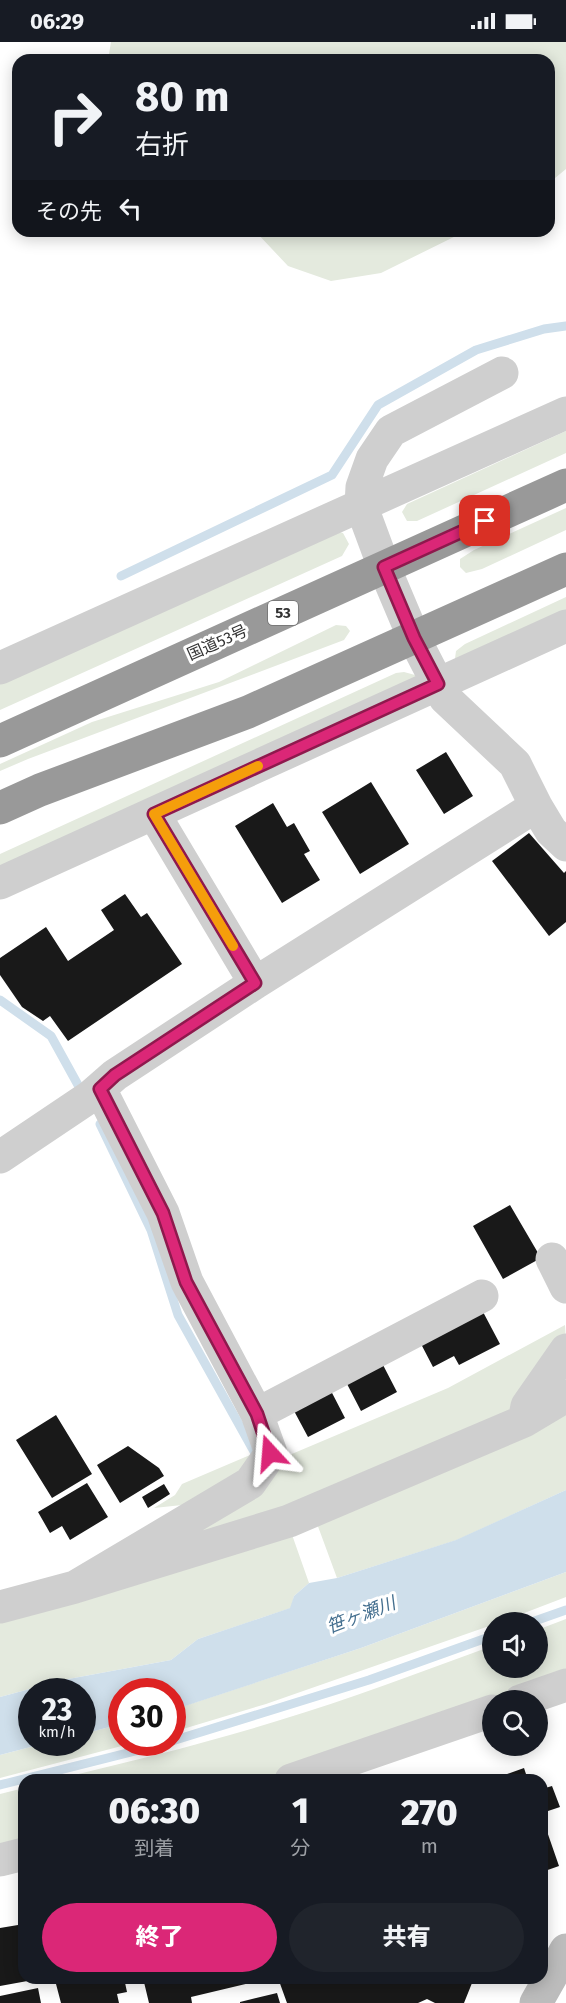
<!DOCTYPE html>
<html lang="ja">
<meta charset="utf-8">
<style>
:root{--surface:#171b24;--page:#20242c;--text:#f1f3f6;--muted:#9ea1a6;--accent:#db2777}
body{margin:0;font-family:"Fira Sans","Noto Sans JP",sans-serif;background:var(--page);color:var(--text);height:100vh;display:flex;flex-direction:column;font-size:22px;white-space:nowrap}
*{box-sizing:border-box;margin:0}
p{font-size:20px;color:var(--muted)}
.icon{flex:none;width:33px;height:33px;fill:none;stroke:currentColor;stroke-width:2;stroke-linecap:round;stroke-linejoin:round}
.map{position:relative;flex:1;overflow:hidden}
.panel{position:absolute;left:18px;top:1732px;width:530px;height:210px;display:flex;flex-direction:column;background:var(--surface);border-radius:18px;box-shadow:0 3px 15px #0003}
.panel>*{flex:none}
.guide{position:absolute;left:12px;top:12px;width:543px;height:183px;border-radius:18px;box-shadow:0 3px 15px #0003;background:#171b24;color:var(--text);overflow:hidden}
.tools{position:absolute;left:482px;top:1570px;display:grid;gap:12px}
.tools a{display:grid;place-items:center;width:66px;height:66px;border-radius:50%;background:var(--surface);box-shadow:0 3px 15px #0003;font-size:30px}
.speed{position:absolute;left:18px;top:1636px;display:flex;gap:12px;font-size:30px;font-weight:700;text-align:center}
.speed>*{display:grid;place-content:center;width:78px;height:78px;border-radius:50%;background:var(--surface);box-shadow:0 3px 15px #0003;line-height:1}
.speed small{font-size:15px;font-weight:400}
.speed .limit{border:9px solid #d22;background:#fff;color:#111}
.pin{position:absolute;display:grid;place-items:center;width:51px;height:51px;color:#fff;margin:-26px;border-radius:12px;box-shadow:0 3px 9px #0006}
.me{position:absolute;width:66px;margin:-33px;rotate:341deg;stroke-linejoin:round;filter:drop-shadow(0 0 4px #0008)}
.turn{display:flex;align-items:center;gap:21px;height:126px;padding:0 24px;font-size:27px}
.turn .icon{width:78px;height:78px;stroke-width:2.5}
.turn b{display:block;font-size:42px;line-height:51px}
.then{display:flex;align-items:center;height:57px;padding:0 24px;background:#0003;gap:12px;font-size:22px}
.eta{display:flex;justify-content:space-evenly;align-items:center;height:102px;text-align:center}
.eta b{font-size:36px;font-weight:800;line-height:42px}
.primary-button{display:flex;gap:12px;margin-top:auto;padding:12px 24px}
.primary-button a{flex:1;height:69px;border-radius:36px;background:var(--accent);color:#fff;font-size:24px;font-weight:800;line-height:69px;text-align:center}
.primary-button a+a{background:var(--page);color:var(--text)}
.status{display:flex;justify-content:space-between;align-items:center;height:42px;padding:0 30px;background:var(--surface);direction:ltr}
.status svg{height:16px;fill:currentColor}
.map>svg:first-child{display:block}
</style>
<div class="status"><b>06:29</b><svg viewBox="0 0 49 12"><path d="M0 12V9h3v3zM5 12V6h3v6zM10 12V3h3v9zM15 12V0h3v12zM26 1h20v11H26zM47 4h2v5h-2z"/></svg></div>
<div class="map">
<svg width="566" height="1961" viewBox="0 0 566 1961">
<rect width="100%" height="100%" fill="#fff"/>
<path fill="#e4eade" d="M111,0H566V127L549,141V18H108Z
M255,189H466L381,231L331,239L288,224Z
M566,389V411L417,479H407L402,470L407,462Z
M566,466V488L482,527L466,531L460,525V517L474,508Z
M332,488L343,491L349,502L342,514L0,668V638Z
M566,555V573L454,624L456,609L465,602Z
M336,583L346,584L350,589L344,598L28,717L0,729V722L92,680L219,640Z
M404,630L415,633L418,638L0,828V812L396,631Z
M565,1283L566,1298L516,1367L445,1407L129,1523L287,1414L448,1346Z
M566,1362V1448L457,1498L337,1536L316,1479Z
M250,1413L255,1421L201,1461L154,1466L175,1453L182,1442Z
M290,1487L309,1541L294,1554L291,1566L198,1597L171,1618L63,1638L0,1655V1572Z
M566,1530V1555L498,1581H492V1583L266,1662L173,1690L172,1668L361,1606Z
M566,1577V1632C464,1669 363,1706 259,1738H53C128,1720 203,1702 277,1679C350,1657 421,1630 492,1604V1626H537V1588Z
M121,1682L122,1701H133L0,1736V1713L46,1701H82L83,1692Z
M24,1746V1799L0,1805V1752Z"/>
<path fill="#cfdfeb" d="M566,1448V1530L361,1606L173,1668L172,1650H122L121,1682L83,1692L82,1650H32V1701H46L0,1713V1655L63,1638L171,1618L198,1597L290,1566L294,1554L309,1541L337,1536L456,1498Z"/>
<g fill="none" stroke-linecap="round" stroke-linejoin="round">
<path stroke="#cfdfeb" stroke-width="9" d="M121,534L332,433L378,363L476,308L544,287L566,284
M0,958L51,994L83,1052
M100,1082L151,1188L178,1273L256,1413
M529,1581L566,1568
M172,1699L369,1638L492,1594
M0,1743L167,1701"/>
</g>
<path fill="#191919" d="M446,710L473,754L444,772L416,728Z
M371,740L409,802L360,832L322,770Z
M273,761L287,785L294,781L310,809L304,812L320,838L282,861L235,784Z
M529,791L564,831L566,829V880L549,894L492,819Z
M125,852L141,875L147,871L182,922L68,999L50,974L43,979L22,965L0,933V916L46,885L68,919L114,888L101,868Z
M510,1163L541,1216L503,1237L473,1184Z
M482,1268L500,1302L459,1323L454,1314L433,1325L420,1300Z
M382,1321L397,1350L361,1369L346,1340Z
M330,1347L345,1376L308,1395L293,1367Z
M56,1373L92,1432L52,1456L16,1398Z
M128,1404L159,1426L164,1434L120,1461L97,1423Z
M87,1441L108,1475L70,1498L62,1484L50,1491L38,1470Z
M164,1442L170,1452L148,1466L142,1455Z
M524,1726L528,1738H490Z
M552,1744L560,1765L542,1771V1747Z
M542,1775L559,1824L542,1830Z
M24,1882V1936L33,1938L0,1944V1886Z
M79,1936H124L127,1950L117,1952L119,1961H61L56,1942Z
M143,1936H253L254,1940L191,1955L192,1961H149Z
M278,1936H474L464,1961H435L427,1957L418,1961H287Z
M38,1946L41,1961H0V1954Z
M277,1951L280,1961H240V1960Z"/>
<g fill="none" stroke-linecap="round" stroke-linejoin="round">
<path stroke="#cfcfcf" stroke-width="33" d="M0,626L566,371
M536,764L551,789L566,803
M154,772L255,941
M0,841L566,584
M0,1115L91,1054L115,1033L255,941L536,764L515,722L445,656L414,596L384,525L361,463L362,445L372,417L391,389L502,331
M552,1217L566,1245
M257,1372L482,1254
M524,1379L527,1364L566,1308
M75,1545L250,1441L271,1411L257,1372L187,1240L163,1171L100,1047
M0,1565L75,1545L289,1479L524,1379L566,1354
M520,1659L566,1643
M291,1738L492,1669
M0,1818L24,1812"/>
<path stroke="#bcbcbc" stroke-width="33" d="M536,1961L566,1908"/>
<path stroke="#999" stroke-width="33" d="M0,699L566,443
M0,766L40,748L248,670L566,527"/>
</g>
<g fill="none" stroke-linecap="round" stroke-linejoin="round">
<g stroke="#8e194d" stroke-width="15">
<path id="route" d="M270,1411L257,1372L186,1240L163,1171L100,1047L115,1033L255,941L154,772L438,642L414,596L384,525L485,479"/>
</g>
<use href="#route" stroke="#db2777" stroke-width="10"/>
<path stroke="#f59e0b" stroke-width="10" d="M233,904L154,772L258,724"/>
</g>
<g text-anchor="middle" stroke-width="6" stroke-linejoin="round" paint-order="stroke">
<rect fill="#fff" stroke="#707070" stroke-width="1.5" x="268" y="559" width="30" height="24" rx="4.5"/>
<g font-size="15" font-weight="bold" fill="#323232">
<text x="283" y="576">53</text>
</g>
<g font-size="16" fill="#323232" stroke="#fff">
<text transform="translate(217 600) rotate(-24)" y="6">国道53号</text>
</g>
<g font-size="18" font-style="italic" fill="#446f8f" stroke="#fff">
<text transform="translate(361 1573) rotate(-21)" y="6">笹ヶ瀬川</text>
</g>
</g>
</svg>
<div class="tools">
<a><svg class="icon" aria-label="sound" viewBox="0 0 24 24"><path d="M4 9h4l5-4v14l-5-4H4zM17 9q2 3 0 6"/></svg></a>
<a><svg class="icon" aria-label="search" viewBox="0 0 24 24"><circle cx="10" cy="10" r="6"/><path d="M15 15l6 6"/></svg></a>
</div>
<div class="speed"><div>23<small>km/h</small></div><div class="limit">30</div></div>
<div class="pin" style="left:485px;top:479px;background:#d93025"><svg class="icon" aria-label="arrive" viewBox="0 0 24 24"><path d="M6 21V4h12l-3 4 3 4H6"/></svg></div>
<svg class="me" style="left:270px;top:1411px" viewBox="-20 -20 40 40"><path d="M0-17L14 15 0 8-14 15z" fill="#db2777" stroke="#fff" stroke-width="4"/></svg>
<div class="guide">
<div class="turn"><svg class="icon" aria-label="right" viewBox="0 0 24 24"><path d="M7 20v-9h11M14 6l5 5-5 5"/></svg><div><b>80 m</b>右折</div></div>
<div class="then">その先<svg class="icon" aria-label="left" viewBox="0 0 24 24"><path d="M17 20v-9H6M10 6l-5 5 5 5"/></svg></div>
</div>
<section class="panel">
<div class="eta">
<div><b>06:30</b><p>到着</p></div>
<div><b>1</b><p>分</p></div>
<div><b>270</b><p>m</p></div>
</div>
<div class="primary-button"><a>終了</a><a>共有</a></div>
</section>
</div>
